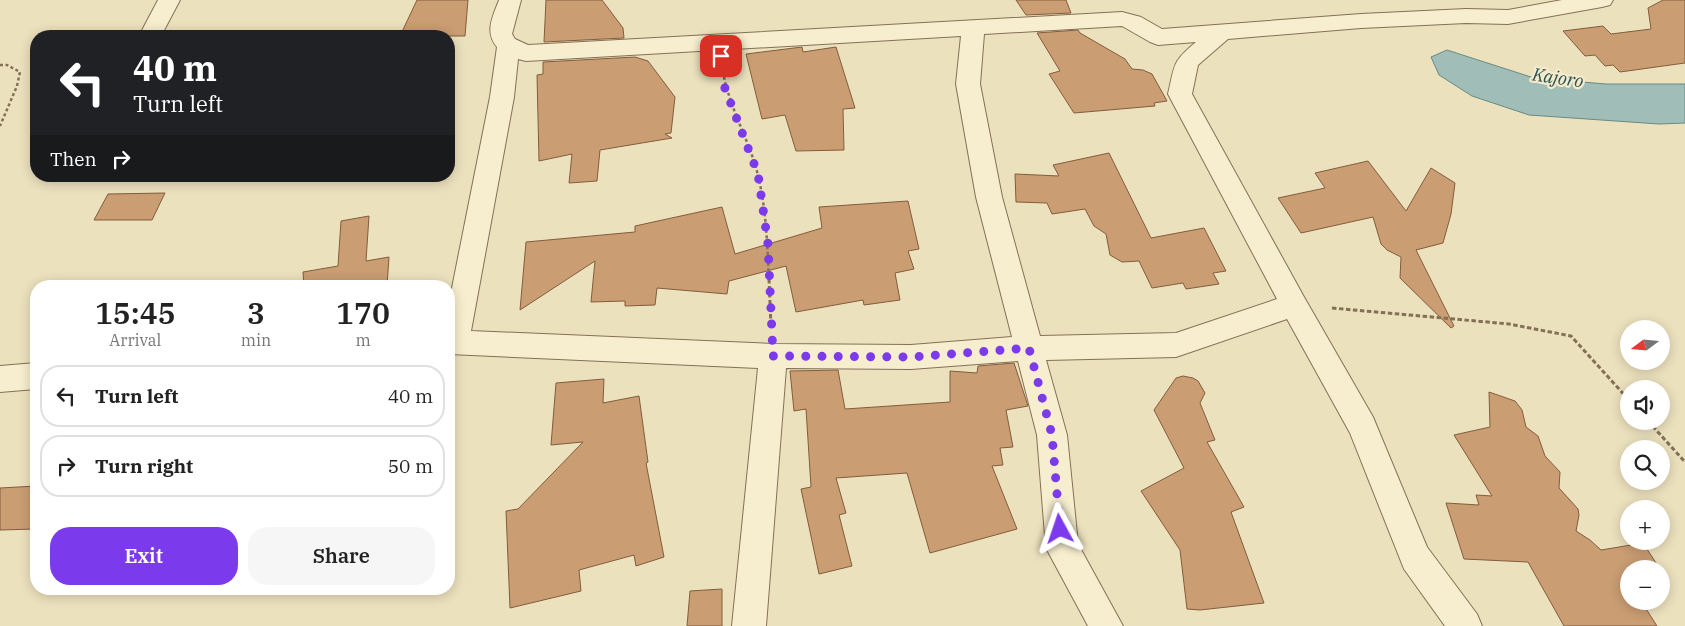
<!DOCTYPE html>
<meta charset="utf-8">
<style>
:root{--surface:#fff;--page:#f6f6f6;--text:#222;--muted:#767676;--line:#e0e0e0;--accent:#7c3aed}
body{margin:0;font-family:"IBM Plex Serif",serif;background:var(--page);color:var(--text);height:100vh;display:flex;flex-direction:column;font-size:19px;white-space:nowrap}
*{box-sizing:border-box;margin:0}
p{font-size:16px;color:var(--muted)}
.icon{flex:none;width:28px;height:28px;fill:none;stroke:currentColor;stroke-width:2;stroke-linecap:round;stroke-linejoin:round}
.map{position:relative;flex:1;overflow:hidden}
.drawer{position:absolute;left:30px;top:280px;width:425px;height:315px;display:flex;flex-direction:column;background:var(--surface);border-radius:20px;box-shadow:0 2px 12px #0003}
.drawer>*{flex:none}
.top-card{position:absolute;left:30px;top:30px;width:425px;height:152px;border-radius:20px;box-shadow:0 2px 12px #0003;background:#202124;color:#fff;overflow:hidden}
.needle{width:32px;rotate:254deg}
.fabs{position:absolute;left:1620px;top:320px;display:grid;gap:10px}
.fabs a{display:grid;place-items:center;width:50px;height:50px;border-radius:50%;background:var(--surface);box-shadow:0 2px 12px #0003;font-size:25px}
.pin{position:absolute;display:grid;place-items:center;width:42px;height:42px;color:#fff;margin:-21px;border-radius:10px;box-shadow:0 2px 8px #0006}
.me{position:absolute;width:55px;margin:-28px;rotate:355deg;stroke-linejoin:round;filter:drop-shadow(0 0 4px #0008)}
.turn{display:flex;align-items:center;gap:18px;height:105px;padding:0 20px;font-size:22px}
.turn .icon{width:65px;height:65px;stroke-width:2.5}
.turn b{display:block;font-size:35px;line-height:42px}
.then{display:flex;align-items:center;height:48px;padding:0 20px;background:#0003;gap:10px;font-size:19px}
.eta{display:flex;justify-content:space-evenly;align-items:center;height:85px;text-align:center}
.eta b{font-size:30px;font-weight:600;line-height:35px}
.button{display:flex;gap:10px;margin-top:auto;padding:10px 20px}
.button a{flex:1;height:58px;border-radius:20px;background:var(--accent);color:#fff;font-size:20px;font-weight:600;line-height:58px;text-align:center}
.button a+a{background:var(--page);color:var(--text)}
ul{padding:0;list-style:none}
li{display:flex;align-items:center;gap:15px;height:62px;margin:0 10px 8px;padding:0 10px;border:2px solid var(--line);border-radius:20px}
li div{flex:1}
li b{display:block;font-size:19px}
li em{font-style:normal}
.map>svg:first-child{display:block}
</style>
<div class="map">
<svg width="1685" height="626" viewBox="0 0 1685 626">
<rect width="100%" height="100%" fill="#ece1bd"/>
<path fill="#a1bdb7" stroke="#698a84" d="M1447,50L1534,78L1606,84H1685V123L1659,124L1529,115L1472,96L1439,75L1431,57Z"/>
<path fill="#ca9d73" stroke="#825d3d" d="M417,0H468L465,36H400Z
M546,0H602L623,28L624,38L544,42Z
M1016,0H1066L1071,13L1026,15Z
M1663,0H1685V63L1620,72L1613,65L1605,66L1595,55L1585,56L1563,31L1603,26L1611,34L1651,29L1648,8Z
M1078,30L1080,33L1125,59L1132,69L1143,70L1152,74L1167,101L1154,103L1155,106L1074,113L1049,74L1060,71L1037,33Z
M802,47L803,52L836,47L855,108L843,109L844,150L796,151L785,115L762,119L746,54Z
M635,57L648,61L675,97L671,133L665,134L672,138L600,150L597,181L569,183L572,154L539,161L537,75L543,74V62Z
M1109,153L1151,238L1204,228L1226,271L1213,273L1219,284L1186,289L1183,283L1152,288L1139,261L1122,262L1110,255L1106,234L1094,226L1085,209L1052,214L1047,203L1016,202L1015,174L1059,176L1053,165Z
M1368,161L1406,211L1431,168L1455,183L1451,214L1443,243L1416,250L1454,326L1451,328L1400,278L1401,257L1387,250L1381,244L1373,217L1301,233L1278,198L1325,188L1315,173Z
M165,193L152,220H94L108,194Z
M908,201L919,249L908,251L914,269L895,273L900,300L864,305L863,300L796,312L786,266L729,281L727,294L657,288L655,305L625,306V301L591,302L595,261L520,310L526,242L635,232V226L722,207L735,254L822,228L819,207Z
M369,216L366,261L389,257L387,286H304L303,272L338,266L341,221Z
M1014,363L1028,406L1006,410L1013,447L1000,448L1003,465L992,466L1017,529L930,553L907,473L836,478L846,513L839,515L852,566L819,574L801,489L811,487L806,409L794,411L790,371L838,370L845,409L950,402V371L977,373L978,366Z
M1183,376L1193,378L1198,381L1205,393L1200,403L1215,440L1207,442L1244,507L1231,512L1264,603L1200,610L1187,609L1180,550L1141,491L1184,468L1154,410L1176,378Z
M604,379L603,403L639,396L648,462L646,463L664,557L636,566L634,555L579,570L581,591L510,608L506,511L518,509L583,442L551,445L556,383Z
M1489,392L1515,401L1522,410L1526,427L1538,436L1545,456L1560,472L1559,488L1578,509L1579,515L1576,531L1590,540L1601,550L1643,543L1660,569H1629V601H1641L1657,626H1564L1528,562L1464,559L1446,503L1479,505L1476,495L1492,496L1454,435L1490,427Z
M36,486V529L0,530V488Z
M722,589V626H687L690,591Z"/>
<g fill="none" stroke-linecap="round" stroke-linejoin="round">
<g stroke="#837157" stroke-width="2">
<path id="street" d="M158,0H180L161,36H139Z
M499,0H521L512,34L515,39L528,45L1122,12L1141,17L1162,29L1361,14L1466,9L1508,10L1562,0H1613L1610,5L1602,7L1508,24L1466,23L1361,28L1228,39L1198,65L1192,94L1304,297L1373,417L1427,547L1477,614L1482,626H1445L1404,569L1350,433L1287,319L1176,357L1046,360L1067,435L1078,544L1123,626H1088L1046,548L1037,435L1018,361L911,369L786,368L766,626H732L758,368L449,354V303L490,97L497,47C484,32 493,16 499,0ZM1122,26L1150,42L1158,45L1196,42C1172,62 1175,64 1168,94L1277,299L1176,333L1040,336L1002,197L980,84L984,34ZM961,36L956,84L976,197L1012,337L911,345L773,344L471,331L514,97L518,59L526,61Z
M36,363V389L0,392V366Z"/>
</g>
<path stroke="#837157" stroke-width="2.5" stroke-dasharray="3 2.5" stroke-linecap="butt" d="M0,65H7L20,72L17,86L0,126
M722,66C727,100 743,129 754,161C766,199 767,240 769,280"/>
<path stroke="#837157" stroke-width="3" stroke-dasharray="4.5 2.5" stroke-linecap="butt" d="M769,279L771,327
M1332,308L1509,324L1571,336L1629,400
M1648,421L1685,462"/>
<use href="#street" fill="#f7eecf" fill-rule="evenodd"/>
</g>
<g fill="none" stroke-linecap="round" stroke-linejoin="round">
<path stroke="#7c3aed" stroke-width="9" stroke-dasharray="0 16.2" d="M721,56L723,83L758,174L768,244L773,356L911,357L1029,348L1052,435L1060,529"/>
</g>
<g text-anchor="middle" stroke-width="4.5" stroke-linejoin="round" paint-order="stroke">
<g font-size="18" font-style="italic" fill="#2b5252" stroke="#f4ebcc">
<text transform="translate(1558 78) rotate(8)" y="6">Kajoro</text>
</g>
</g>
</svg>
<div class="fabs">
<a><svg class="needle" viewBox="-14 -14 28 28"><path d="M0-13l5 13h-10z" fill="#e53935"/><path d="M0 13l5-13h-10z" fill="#767676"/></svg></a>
<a><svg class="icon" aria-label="sound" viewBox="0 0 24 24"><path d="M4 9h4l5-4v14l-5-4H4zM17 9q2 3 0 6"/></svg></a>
<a><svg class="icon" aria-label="search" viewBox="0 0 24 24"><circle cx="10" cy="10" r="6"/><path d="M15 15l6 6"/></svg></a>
<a>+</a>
<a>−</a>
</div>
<div class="pin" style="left:721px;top:56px;background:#d93025"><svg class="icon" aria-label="arrive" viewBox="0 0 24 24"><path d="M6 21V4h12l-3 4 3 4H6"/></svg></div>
<svg class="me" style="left:1060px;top:529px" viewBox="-20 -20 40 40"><path d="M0-17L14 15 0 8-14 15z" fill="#7c3aed" stroke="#fff" stroke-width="4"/></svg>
<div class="top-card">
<div class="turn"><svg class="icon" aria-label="left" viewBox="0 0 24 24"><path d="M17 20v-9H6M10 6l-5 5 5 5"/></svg><div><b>40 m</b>Turn left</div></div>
<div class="then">Then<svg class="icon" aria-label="right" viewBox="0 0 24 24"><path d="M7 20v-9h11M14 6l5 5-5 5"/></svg></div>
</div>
<section class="drawer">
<div class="eta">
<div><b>15:45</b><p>Arrival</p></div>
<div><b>3</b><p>min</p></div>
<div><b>170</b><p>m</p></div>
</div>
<ul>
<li><svg class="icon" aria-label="left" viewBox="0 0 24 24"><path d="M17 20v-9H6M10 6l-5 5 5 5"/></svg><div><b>Turn left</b></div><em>40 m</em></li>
<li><svg class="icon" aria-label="right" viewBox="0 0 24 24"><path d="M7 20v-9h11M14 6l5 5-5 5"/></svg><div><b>Turn right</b></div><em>50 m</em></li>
</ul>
<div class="button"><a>Exit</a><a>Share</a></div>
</section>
</div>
